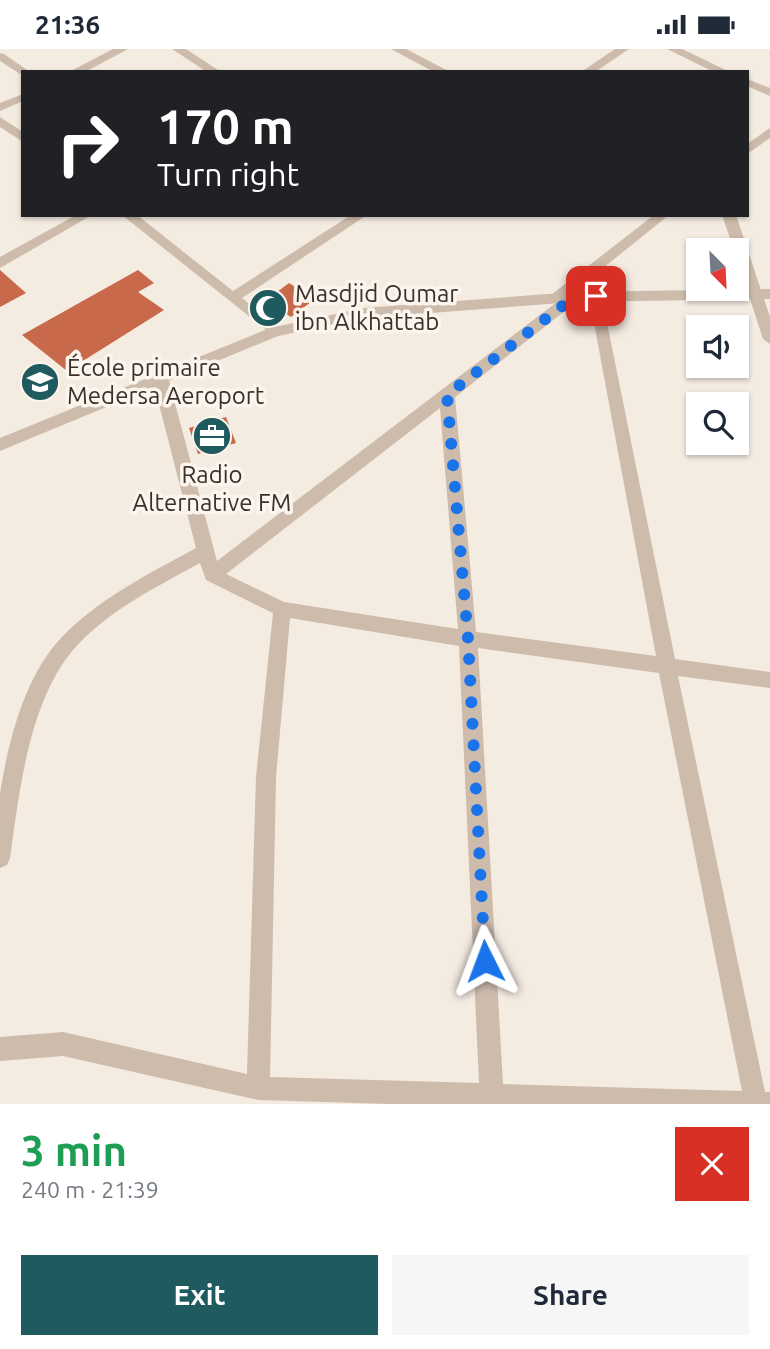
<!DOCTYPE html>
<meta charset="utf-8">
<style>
:root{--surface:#fff;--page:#f6f6f7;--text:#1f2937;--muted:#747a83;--accent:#1f5a5e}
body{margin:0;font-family:Ubuntu,sans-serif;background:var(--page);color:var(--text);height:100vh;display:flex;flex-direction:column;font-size:26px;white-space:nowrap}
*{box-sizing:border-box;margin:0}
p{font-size:23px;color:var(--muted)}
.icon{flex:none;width:38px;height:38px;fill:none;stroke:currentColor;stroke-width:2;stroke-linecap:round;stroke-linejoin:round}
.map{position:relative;height:1055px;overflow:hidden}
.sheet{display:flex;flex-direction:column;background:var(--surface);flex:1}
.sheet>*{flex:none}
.hud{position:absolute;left:21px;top:21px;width:728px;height:147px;border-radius:0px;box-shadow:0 2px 5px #0004;background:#202124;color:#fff;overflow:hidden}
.needle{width:46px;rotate:156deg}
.buttons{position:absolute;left:686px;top:189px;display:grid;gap:14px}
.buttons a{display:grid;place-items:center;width:63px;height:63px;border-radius:0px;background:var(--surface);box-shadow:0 2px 5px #0004;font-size:35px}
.pin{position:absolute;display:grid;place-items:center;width:60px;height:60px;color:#fff;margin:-30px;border-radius:14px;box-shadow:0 4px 10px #0006}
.me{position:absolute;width:77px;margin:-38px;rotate:357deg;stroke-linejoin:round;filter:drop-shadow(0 0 5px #0008)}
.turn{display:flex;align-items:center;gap:24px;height:147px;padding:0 21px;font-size:32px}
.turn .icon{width:91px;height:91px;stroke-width:2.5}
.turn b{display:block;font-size:49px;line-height:60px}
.round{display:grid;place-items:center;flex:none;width:74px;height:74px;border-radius:0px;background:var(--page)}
.headline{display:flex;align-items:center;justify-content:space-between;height:119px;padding:0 21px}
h1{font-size:42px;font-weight:600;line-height:52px;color:#1e9e55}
.cta{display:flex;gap:14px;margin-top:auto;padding:14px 21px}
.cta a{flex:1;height:80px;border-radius:0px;background:var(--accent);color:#fff;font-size:28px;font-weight:600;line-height:80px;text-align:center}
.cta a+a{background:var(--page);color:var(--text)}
.status{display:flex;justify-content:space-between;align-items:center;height:49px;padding:0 35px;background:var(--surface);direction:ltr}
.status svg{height:19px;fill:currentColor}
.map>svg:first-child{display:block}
</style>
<div class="status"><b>21:36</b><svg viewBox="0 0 49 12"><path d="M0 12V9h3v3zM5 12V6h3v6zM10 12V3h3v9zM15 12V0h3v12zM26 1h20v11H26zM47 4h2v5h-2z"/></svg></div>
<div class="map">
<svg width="770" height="1055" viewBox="0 0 770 1055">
<rect width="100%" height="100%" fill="#f4ebe1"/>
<path fill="#c8694b" d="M0,221L26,244L0,258Z
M138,221L154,234L138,243L164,261L67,322L22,286Z
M289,234L315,250L291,268L265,252Z
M226,368L236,394L198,405L189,379Z"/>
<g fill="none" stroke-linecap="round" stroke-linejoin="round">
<path fill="#cdbbac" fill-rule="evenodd" d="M172,0H186L221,23H207Z
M391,0H406L450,23H434Z
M615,0H629L595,23H581Z
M667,0H682L730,23H714Z
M0,4L4,5L30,23L20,25L0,12Z
M747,30L770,39V47L747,37Z
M0,68L23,83V93L0,78Z
M770,79V89L747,105V95Z
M76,166H92L0,219V208Z
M122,166H137L233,242L351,166H367L242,249L280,279L282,283L275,288Z
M654,166H669L572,244L579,245V251L455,348L476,583L656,607L589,247L596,242L601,244L675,610L770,623V639L678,627L765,1043H770V1055H391L258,1051L63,1007L0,1012V988L63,983L247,1025L256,728L273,564L206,531L200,514C156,538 106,563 73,601C29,653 19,744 10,809L7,816L0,819C0,795 0,769 0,745C8,693 25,625 63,587C100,549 150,524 196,499L152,328L155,324H165L168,328L217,512L557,253L551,252V246ZM440,359L458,580L284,553L226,525ZM290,569L459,597L479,1034L270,1028L276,728ZM478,599L659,624L742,1042L503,1035Z
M722,166H736L770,268V295L763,290L737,210V201H734Z"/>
<path fill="#cdbbac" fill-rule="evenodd" d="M113,0H128L85,23H69Z
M23,45V52L0,62V54Z
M770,240V250L574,253L364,269L278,287L0,402V389L270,279L364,259L574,243Z"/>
</g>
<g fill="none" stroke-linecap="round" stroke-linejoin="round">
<path stroke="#1a73e8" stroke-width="12" stroke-dasharray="0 21.6" d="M485,912L468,590L447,346L574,248L596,247"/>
</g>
<defs>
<g id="mosque-disc" transform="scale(2.0125)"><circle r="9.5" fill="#1f5a5e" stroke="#fbf5ee"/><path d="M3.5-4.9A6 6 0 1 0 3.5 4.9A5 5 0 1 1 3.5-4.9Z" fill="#fff"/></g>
<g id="school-disc" transform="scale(2.0125)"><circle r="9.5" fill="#1f5a5e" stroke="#fbf5ee"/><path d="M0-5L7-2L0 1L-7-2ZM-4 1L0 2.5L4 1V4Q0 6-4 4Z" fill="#fff"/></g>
<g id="office-disc" transform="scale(2.0125)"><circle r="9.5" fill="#1f5a5e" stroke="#fbf5ee"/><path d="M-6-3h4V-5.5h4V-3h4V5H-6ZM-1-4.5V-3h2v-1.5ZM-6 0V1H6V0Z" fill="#fff"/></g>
</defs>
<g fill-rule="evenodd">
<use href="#mosque-disc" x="268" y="259"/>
<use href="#school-disc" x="40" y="333"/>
<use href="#office-disc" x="212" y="387"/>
</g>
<g text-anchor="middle" stroke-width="7" stroke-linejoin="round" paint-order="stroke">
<g font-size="24" fill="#3b302b" stroke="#fbf5ee" text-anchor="start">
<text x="295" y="253">Masdjid Oumar<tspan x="295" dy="28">ibn Alkhattab</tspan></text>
<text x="67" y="327">École primaire<tspan x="67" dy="28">Medersa Aeroport</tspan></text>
<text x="212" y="434" text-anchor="middle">Radio<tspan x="212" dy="28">Alternative FM</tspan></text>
</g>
</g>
</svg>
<div class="buttons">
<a><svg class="needle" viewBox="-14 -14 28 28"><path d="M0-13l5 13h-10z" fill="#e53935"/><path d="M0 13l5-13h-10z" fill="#747a83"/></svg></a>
<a><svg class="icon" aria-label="sound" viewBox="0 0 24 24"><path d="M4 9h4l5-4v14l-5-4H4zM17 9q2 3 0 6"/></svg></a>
<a><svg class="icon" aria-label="search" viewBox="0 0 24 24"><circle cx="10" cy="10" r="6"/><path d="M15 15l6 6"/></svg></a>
</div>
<div class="pin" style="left:596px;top:247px;background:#d93025"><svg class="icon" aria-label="arrive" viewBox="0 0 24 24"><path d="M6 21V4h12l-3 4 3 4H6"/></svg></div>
<svg class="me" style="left:485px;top:912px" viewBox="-20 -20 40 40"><path d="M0-17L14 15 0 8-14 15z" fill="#1a73e8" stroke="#fff" stroke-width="4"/></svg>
<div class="hud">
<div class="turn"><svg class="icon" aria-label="right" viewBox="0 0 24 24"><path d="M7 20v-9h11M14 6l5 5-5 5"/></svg><div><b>170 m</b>Turn right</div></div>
</div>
</div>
<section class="sheet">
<div class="headline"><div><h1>3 min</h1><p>240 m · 21:39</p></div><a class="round" style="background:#d93025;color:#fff"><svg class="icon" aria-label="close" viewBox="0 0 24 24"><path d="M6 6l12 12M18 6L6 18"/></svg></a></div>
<div class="cta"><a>Exit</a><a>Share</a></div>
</section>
